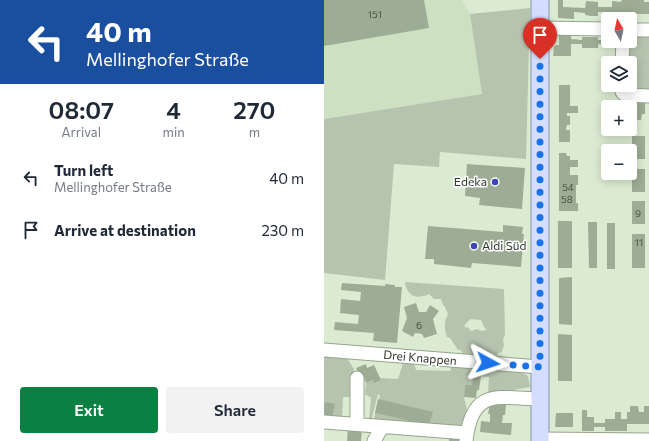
<!DOCTYPE html>
<meta charset="utf-8">
<style>
:root{--surface:#fff;--page:#f2f2f3;--text:#1f2937;--muted:#747a83;--accent:#0b8043}
body{margin:0;font-family:Commissioner,sans-serif;background:var(--page);color:var(--text);height:100vh;display:flex;flex-direction:column;font-size:15px;white-space:nowrap}
*{box-sizing:border-box;margin:0}
p{font-size:13px;color:var(--muted)}
.icon{flex:none;width:22px;height:22px;fill:none;stroke:currentColor;stroke-width:2;stroke-linecap:round;stroke-linejoin:round}
.map{position:relative;flex:1;overflow:hidden}
.sheet{display:flex;flex-direction:column;background:var(--surface);width:324px}
.sheet>*{flex:none}
.guide{background:#1a4fa0;color:#fff;overflow:hidden}
.needle{width:26px;rotate:351deg}
.buttons{position:absolute;left:277px;top:12px;display:grid;gap:8px}
.buttons a{display:grid;place-items:center;width:36px;height:36px;border-radius:4px;background:var(--surface);box-shadow:0 2px 10px #0003;font-size:20px}
.pin{position:absolute;display:grid;place-items:center;width:34px;height:34px;color:#fff;margin:-41px -17px;border-radius:50% 50% 50% 0;rotate:-45deg;box-shadow:0 0 4px #0007}
.pin .icon{rotate:45deg}
.me{position:absolute;width:44px;margin:-22px;rotate:95deg;stroke-linejoin:round;filter:drop-shadow(0 0 3px #0008)}
.turn{display:flex;align-items:center;gap:14px;height:84px;padding:0 20px;font-size:18px}
.turn .icon{width:52px;height:52px;stroke-width:2.5}
.turn b{display:block;font-size:28px;line-height:34px}
.eta{display:flex;justify-content:space-evenly;align-items:center;height:68px;text-align:center}
.eta b{font-size:24px;font-weight:600;line-height:28px}
.button{display:flex;gap:8px;margin-top:auto;padding:8px 20px}
.button a{flex:1;height:46px;border-radius:4px;background:var(--accent);color:#fff;font-size:16px;font-weight:600;line-height:46px;text-align:center}
.button a+a{background:var(--page);color:var(--text)}
ul{padding:0;list-style:none}
li{display:flex;align-items:center;gap:12px;height:52px;padding:0 20px}
li div{flex:1}
li b{display:block;font-size:15px}
li em{font-style:normal}
main{display:flex;flex:1;min-height:0}
.map>svg:first-child{display:block}
</style>
<main>
<section class="sheet">
<div class="guide">
<div class="turn"><svg class="icon" aria-label="left" viewBox="0 0 24 24"><path d="M17 20v-9H6M10 6l-5 5 5 5"/></svg><div><b>40 m</b>Mellinghofer Straße</div></div>
</div>
<div class="eta">
<div><b>08:07</b><p>Arrival</p></div>
<div><b>4</b><p>min</p></div>
<div><b>270</b><p>m</p></div>
</div>
<ul>
<li><svg class="icon" aria-label="left" viewBox="0 0 24 24"><path d="M17 20v-9H6M10 6l-5 5 5 5"/></svg><div><b>Turn left</b><p>Mellinghofer Straße</p></div><em>40 m</em></li>
<li><svg class="icon" aria-label="arrive" viewBox="0 0 24 24"><path d="M6 21V4h12l-3 4 3 4H6"/></svg><div><b>Arrive at destination</b></div><em>230 m</em></li>
</ul>
<div class="button"><a>Exit</a><a>Share</a></div>
</section>
<div class="map">
<svg width="325" height="441" viewBox="0 0 325 441">
<rect width="100%" height="100%" fill="#dbebd2"/>
<path fill="#cde1c2" d="M0,0H137L146,14L158,94L0,119Z"/>
<path fill="#b6c3af" fill-rule="evenodd" d="M206,8L202,159L116,152L115,167L70,164L61,280L0,273V119L158,94L146,14Z
M306,30H325V96H304L298,85H306V63H298L299,41H306Z
M81,282L180,289L181,334L179,340L180,345L178,352L174,353L172,357C161,358 150,356 139,355L137,350H134L126,338L123,337C120,328 120,322 124,314L121,307L119,305L117,299H110L105,294C92,300 83,296 81,282ZM146,319L157,320L160,327L163,330L157,331L153,329L147,331L144,327L142,328L140,326Z
M0,354L21,355L30,369L27,397H19L18,419L0,418Z
M80,360L89,361L92,370L126,371L129,364L170,367L171,370L197,372L204,376L206,387L189,390V393H164L165,377L149,376L148,385H141L140,397L144,415L140,430L49,422L56,395L54,394L47,421H45L47,398L41,394L42,383L49,380L51,384L57,380L56,378L74,379Z"/>
<path fill="#9dac94" d="M0,0H100L105,28L0,46Z
M234,0H239V7L261,8L262,1L274,2V7H288V1L297,2L298,0H320V2H325V14H288V12H274V16H267L261,15V13L250,12V19L234,18Z
M235,35H247V39L258,40V37H274V40H280V45L274,44V48H258V44H247V56H229L230,47L232,45H235Z
M235,85H246V106H254V113H243V116H246V125H243L242,128V130H246V142H235Z
M306,102H321V114H318L317,120H310V114H306Z
M308,136H321V159H308Z
M235,153H242L243,156H246V160H254V167H246V175H254V185H252V203H254V211H235Z
M143,164L201,168L198,209L155,205L156,198L141,196Z
M308,169H321V192H308Z
M308,201H321V224H308Z
M234,221H248V268H234Z
M264,222H273V268H265Z
M283,223H291V269H283Z
M179,225L199,227L198,234H200L197,267L148,263L147,268L110,264V259H101L104,226L179,232Z
M308,234H321V268H308Z
M248,277V325L235,324V278Z
M18,283L61,286V284L71,285V287H78L73,343L49,341L50,333L10,330L11,322L34,324L35,315L16,313L17,299L36,301L37,292L17,290Z
M92,303L95,312H102L106,305L115,311L109,319L113,334L100,338L98,334L91,333L89,337L78,331L83,318L80,307Z
M234,334L248,335V381H234Z
M42,364L43,368L50,365L57,380L50,384L49,380L42,383L38,373L35,375L32,368Z
M149,376H157L155,390H153L152,398L140,397L141,385H148Z
M54,399L109,412L105,425L51,413Z
M0,402L11,404L8,417L0,416Z
M166,404L182,405L181,415H179L178,423H188L187,435L156,432L157,421L166,422V414H164Z
M306,406H314L315,412H320V406H325V424H303V431H281V427H270V431H258V410H263V417H270V423H281V419H291V412H297V419H303V412H306Z
M232,413H249V427H231Z
M24,427L38,428L37,441H23Z
M125,436L139,437V441H125Z"/>
<g fill="none" stroke-linecap="round" stroke-linejoin="round">
<g stroke="#95a48c" stroke-width="15">
<path id="minor" d="M216,28L284,29
M306,30H325
M298,63L299,41
M298,85V92L301,95L325,96
M0,350L216,367
M0,422L143,433
M33,424V378
M216,439L325,440
M50,441L58,427
M142,441C148,387 174,398 216,399"/>
</g>
<g stroke="#8894b2" stroke-width="19">
<path id="major" d="M216,441V0"/>
</g>
<use href="#minor" stroke="#fff" stroke-width="13"/>
<use href="#major" stroke="#d4ddfd" stroke-width="17"/>
</g>
<g fill="none" stroke-linecap="round" stroke-linejoin="round">
<path stroke="#1a73e8" stroke-width="7" stroke-dasharray="0 12.6" d="M164,363L216,367V59"/>
</g>
<g fill="#3846b9" stroke="#fff" stroke-width="1.5">
<circle cx="171" cy="182" r="4"/>
<circle cx="150" cy="246" r="4"/>
</g>
<g text-anchor="middle" stroke-width="3" stroke-linejoin="round" paint-order="stroke">
<g font-size="10" fill="#4a5244">
<text x="51" y="18">151</text>
<text x="244" y="191">54</text>
<text x="243" y="203">58</text>
<text x="314" y="217">9</text>
<text x="315" y="246">11</text>
<text x="95" y="329">6</text>
</g>
<g font-size="12" fill="#2e342a" stroke="#fff" text-anchor="end">
<text x="163" y="186">Edeka</text>
<text x="158" y="250" text-anchor="start">Aldi Süd</text>
</g>
<g font-size="12" fill="#2e342a" stroke="#fff">
<text transform="translate(96 358) rotate(5)" y="4">Drei Knappen</text>
</g>
</g>
</svg>
<div class="buttons">
<a><svg class="needle" viewBox="-14 -14 28 28"><path d="M0-13l5 13h-10z" fill="#e53935"/><path d="M0 13l5-13h-10z" fill="#747a83"/></svg></a>
<a><svg class="icon" aria-label="layers" viewBox="0 0 24 24"><path d="M12 4l9 5-9 5-9-5zM3 14l9 5 9-5"/></svg></a>
<a>+</a>
<a>−</a>
</div>
<div class="pin" style="left:216px;top:59px;background:#d93025"><svg class="icon" aria-label="arrive" viewBox="0 0 24 24"><path d="M6 21V4h12l-3 4 3 4H6"/></svg></div>
<svg class="me" style="left:164px;top:363px" viewBox="-20 -20 40 40"><path d="M0-17L14 15 0 8-14 15z" fill="#1a73e8" stroke="#fff" stroke-width="4"/></svg>
</div>
</main>
